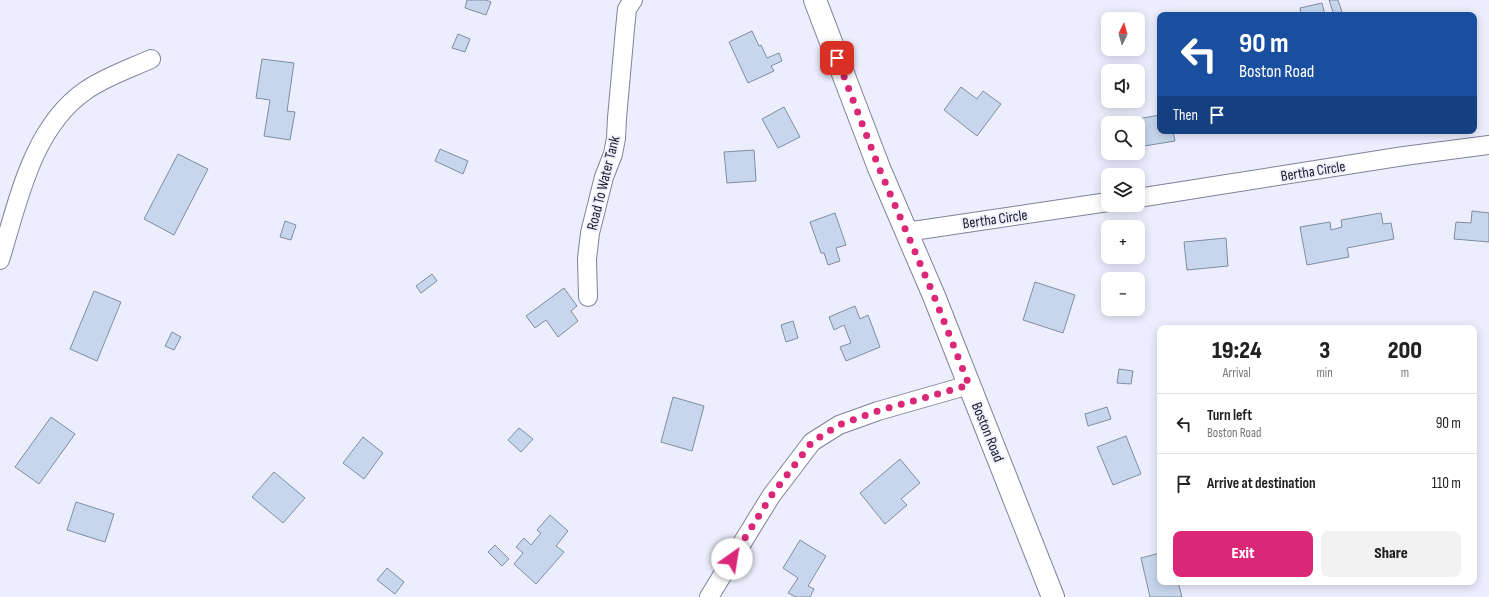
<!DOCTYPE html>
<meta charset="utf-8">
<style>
:root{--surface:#fff;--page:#f2f2f2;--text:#222;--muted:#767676;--line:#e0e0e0;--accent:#db2777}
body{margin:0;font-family:"Sofia Sans Condensed",sans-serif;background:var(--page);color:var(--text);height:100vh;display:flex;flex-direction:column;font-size:15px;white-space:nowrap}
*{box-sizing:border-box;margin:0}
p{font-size:13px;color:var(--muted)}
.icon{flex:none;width:22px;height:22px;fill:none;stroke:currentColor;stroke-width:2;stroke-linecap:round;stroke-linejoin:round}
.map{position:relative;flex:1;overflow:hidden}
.details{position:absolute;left:1157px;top:325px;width:320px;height:260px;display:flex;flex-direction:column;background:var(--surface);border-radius:8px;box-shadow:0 2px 10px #0003}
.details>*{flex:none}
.guide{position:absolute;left:1157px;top:12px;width:320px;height:122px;border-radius:8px;box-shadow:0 2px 10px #0003;background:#1a4fa0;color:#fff;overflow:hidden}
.needle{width:26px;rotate:5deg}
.fabs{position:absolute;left:1101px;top:12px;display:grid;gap:8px}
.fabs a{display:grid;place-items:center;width:44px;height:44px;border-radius:8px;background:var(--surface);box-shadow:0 2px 10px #0003;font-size:20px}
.pin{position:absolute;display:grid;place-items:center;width:34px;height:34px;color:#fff;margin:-17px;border-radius:8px;box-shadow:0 2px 6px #0006}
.me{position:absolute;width:44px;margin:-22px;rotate:32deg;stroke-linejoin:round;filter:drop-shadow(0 0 3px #0008)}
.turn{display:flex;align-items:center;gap:14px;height:84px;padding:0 16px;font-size:18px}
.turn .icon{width:52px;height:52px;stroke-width:2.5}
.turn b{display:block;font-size:28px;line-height:34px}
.then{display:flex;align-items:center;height:38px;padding:0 16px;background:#0003;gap:8px;font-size:15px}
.eta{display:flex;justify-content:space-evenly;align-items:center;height:68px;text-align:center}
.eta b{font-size:24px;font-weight:800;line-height:28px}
.cta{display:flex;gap:8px;margin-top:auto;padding:8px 16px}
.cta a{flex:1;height:46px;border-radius:8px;background:var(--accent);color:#fff;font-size:16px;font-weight:800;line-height:46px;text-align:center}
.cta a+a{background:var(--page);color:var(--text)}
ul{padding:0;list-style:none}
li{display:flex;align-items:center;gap:12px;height:60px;padding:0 16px;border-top:1px solid var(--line)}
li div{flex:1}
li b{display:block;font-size:15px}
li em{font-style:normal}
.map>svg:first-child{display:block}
</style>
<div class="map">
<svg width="1489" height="597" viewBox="0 0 1489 597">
<rect width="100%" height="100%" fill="#eceefe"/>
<path fill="#c7d6ed" stroke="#7f8da2" d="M467,0H486L491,2L486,15L465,8Z
M1329,0H1338L1342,12L1334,15Z
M1322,3L1325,15H1301L1300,8Z
M752,31L759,46L761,45L767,58L779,53L782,61L771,66L774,71L748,83L729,42Z
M458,34L470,39L465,52L452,48Z
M262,59L294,63L287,111L295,112L290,140L264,136L270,100L256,98Z
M961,87L977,99L983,91L1001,104L977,136L944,110Z
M784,107L800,137L778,148L762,119Z
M1160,115V131H1173L1175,141L1138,147V123H1126V121Z
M440,149L468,161L463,174L435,161Z
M754,150L756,181L727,183L724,152Z
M178,154L208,169L174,235L144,219Z
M1472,211L1489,213V242L1454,239L1456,222L1471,223Z
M835,213L846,245L836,248L840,261L828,265L824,253H821L810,222Z
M1381,213L1383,224L1391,223L1394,239L1347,248L1349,257L1307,265L1300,227L1330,222L1331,230L1342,227L1341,220Z
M285,221L296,225L291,240L280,237Z
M1226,238L1228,266L1187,270L1184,242Z
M432,274L437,281L421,293L416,286Z
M1035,282L1075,295L1063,333L1023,320Z
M564,288L577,306L571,311L578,321L558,337L546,320L535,328L526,316Z
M94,291L121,302L97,361L70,349Z
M855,306L860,319L868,315L880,347L846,361L840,347L851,343L844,325L834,330L829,317Z
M793,321L798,338L786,342L781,325Z
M172,332L181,337L174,350L165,346Z
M1119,369L1133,371L1131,384L1117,383Z
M673,397L704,406L692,451L661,442Z
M1107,407L1111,419L1088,426L1085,414Z
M51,417L75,434L39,484L15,467Z
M519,428L533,439L521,452L508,440Z
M1126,436L1141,474L1113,485L1097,447Z
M363,437L383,453L364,479L343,463Z
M900,459L920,483L901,499L907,505L885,524L860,493Z
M274,472L305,498L283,523L252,497Z
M76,502L114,514L105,542L67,530Z
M550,515L568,531L556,546L564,552L536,584L514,564L523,553L516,547L524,538L531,545L541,533L537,530Z
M800,540L826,556L808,586L814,589L810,597H796L788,593L798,578L783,568Z
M495,545L509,559L502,566L488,552Z
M1160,553V582H1178L1182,597H1150L1141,558Z
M387,568L404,582L395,594L377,580Z"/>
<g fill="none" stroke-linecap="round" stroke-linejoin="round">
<g stroke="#7f8299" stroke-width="20">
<path id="street" d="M1138,198L1404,156L1489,145
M906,232L1108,202
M0,260C18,202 32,128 85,91C105,77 129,69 151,59
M588,297L587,259L590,233L604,177L613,154L616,138L617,118L625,29L627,9L633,0
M709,597L771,496L812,442L839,425L878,411L969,385"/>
</g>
<g stroke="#7f8299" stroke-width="24">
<path id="primary" d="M815,0L879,168L934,296L1053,597"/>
</g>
<use href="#street" stroke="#fff" stroke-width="18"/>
<use href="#primary" stroke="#fff" stroke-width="22"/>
</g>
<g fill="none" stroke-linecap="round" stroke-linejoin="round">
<path stroke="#db2777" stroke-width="7" stroke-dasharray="0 12.6" d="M732,559L771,496L812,442L839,425L878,411L969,385L934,296L879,168L837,58"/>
</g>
<g text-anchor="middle" stroke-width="3.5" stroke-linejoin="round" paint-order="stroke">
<g font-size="15" fill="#1a1c25" stroke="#eceefe">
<text transform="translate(1313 171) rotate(-9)" y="5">Bertha Circle</text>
<text transform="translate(603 183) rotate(-76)" y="5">Road To Water Tank</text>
<text transform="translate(995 219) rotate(-8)" y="5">Bertha Circle</text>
<text transform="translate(988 432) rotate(68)" y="5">Boston Road</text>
</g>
</g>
</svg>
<div class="fabs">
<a><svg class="needle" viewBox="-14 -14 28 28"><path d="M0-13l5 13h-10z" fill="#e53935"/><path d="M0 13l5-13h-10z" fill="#767676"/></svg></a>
<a><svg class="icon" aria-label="sound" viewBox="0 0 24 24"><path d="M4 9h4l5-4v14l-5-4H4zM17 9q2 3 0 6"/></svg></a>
<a><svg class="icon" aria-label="search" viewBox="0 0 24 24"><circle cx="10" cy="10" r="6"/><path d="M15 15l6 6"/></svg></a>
<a><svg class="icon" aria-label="layers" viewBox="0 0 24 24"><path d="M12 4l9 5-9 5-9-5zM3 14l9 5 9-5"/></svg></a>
<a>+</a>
<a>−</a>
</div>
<div class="pin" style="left:837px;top:58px;background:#d93025"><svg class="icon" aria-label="arrive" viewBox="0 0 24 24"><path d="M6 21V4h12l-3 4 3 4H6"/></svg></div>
<svg class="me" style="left:732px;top:559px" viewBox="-20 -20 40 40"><circle r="19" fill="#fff"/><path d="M0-13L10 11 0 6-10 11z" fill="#db2777"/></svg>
<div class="guide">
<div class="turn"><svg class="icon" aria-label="left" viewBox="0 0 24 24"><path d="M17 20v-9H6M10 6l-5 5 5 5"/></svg><div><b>90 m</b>Boston Road</div></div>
<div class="then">Then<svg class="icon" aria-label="arrive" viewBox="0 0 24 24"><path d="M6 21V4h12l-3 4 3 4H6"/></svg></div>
</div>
<section class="details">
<div class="eta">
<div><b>19:24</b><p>Arrival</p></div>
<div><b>3</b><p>min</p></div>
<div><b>200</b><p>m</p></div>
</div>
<ul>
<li><svg class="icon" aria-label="left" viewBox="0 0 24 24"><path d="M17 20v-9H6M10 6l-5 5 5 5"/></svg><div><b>Turn left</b><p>Boston Road</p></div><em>90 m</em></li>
<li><svg class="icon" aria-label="arrive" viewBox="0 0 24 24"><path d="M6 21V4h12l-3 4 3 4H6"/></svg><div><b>Arrive at destination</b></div><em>110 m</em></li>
</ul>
<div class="cta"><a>Exit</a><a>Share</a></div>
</section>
</div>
